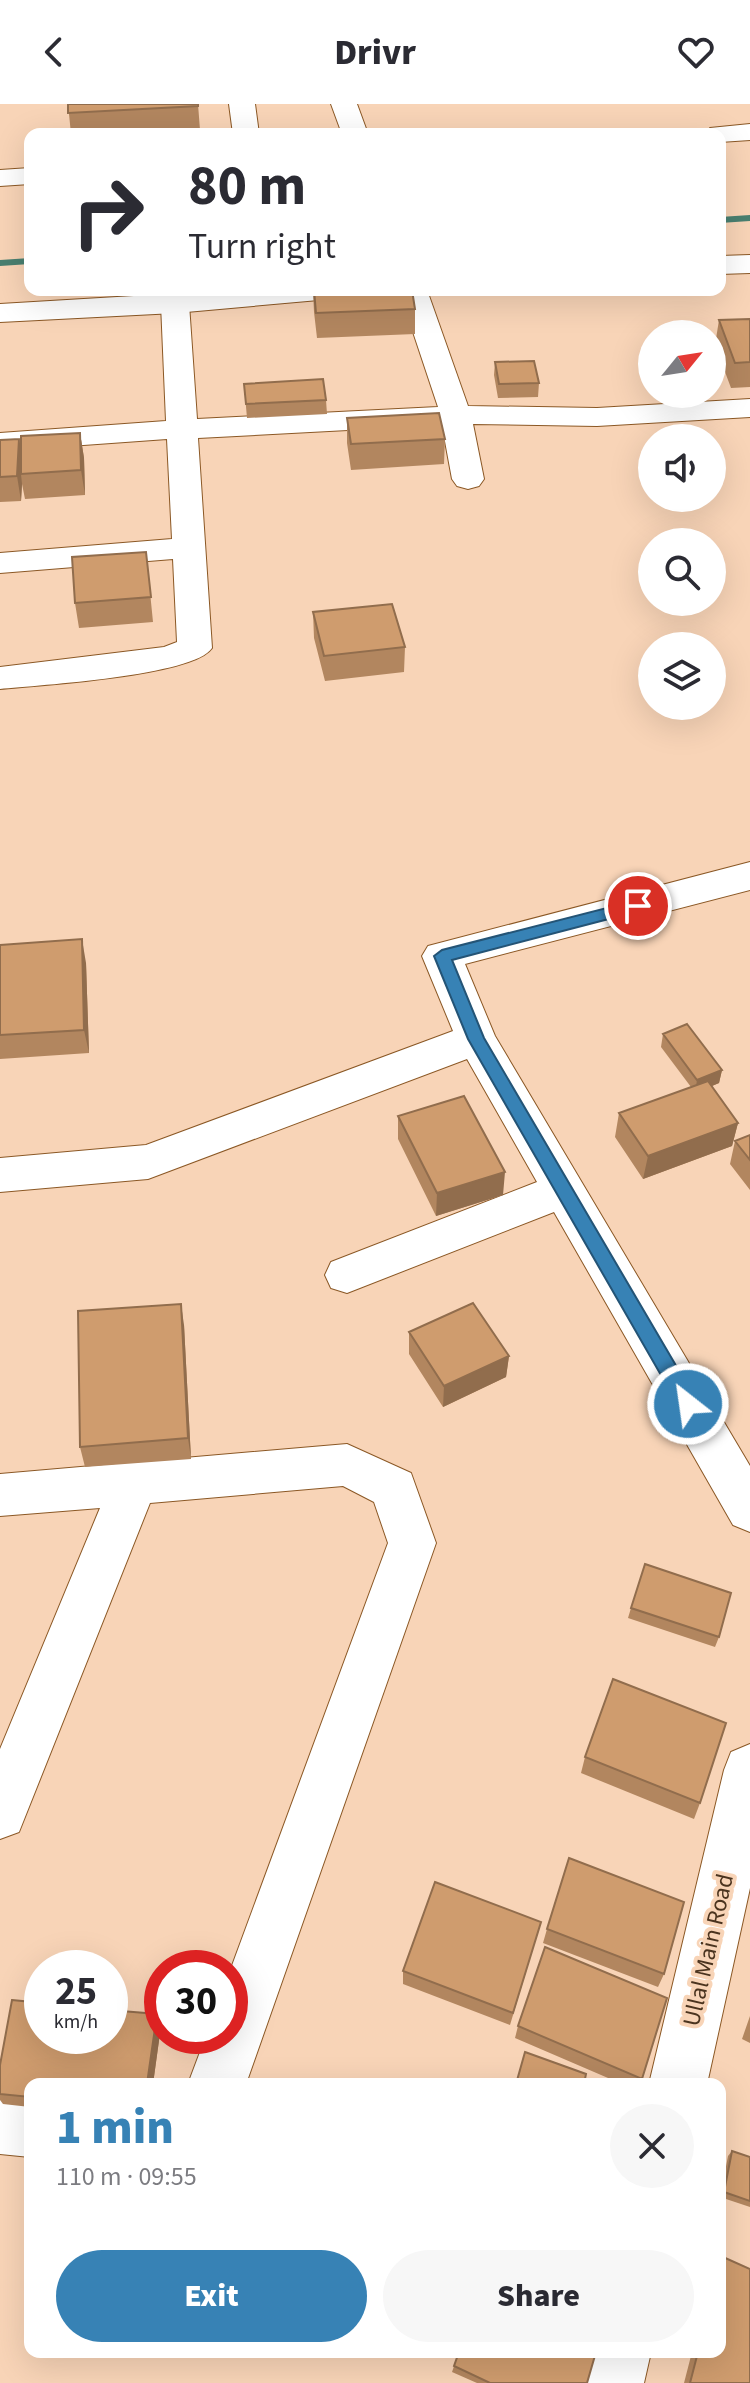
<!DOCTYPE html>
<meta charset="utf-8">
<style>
:root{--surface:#fff;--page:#f7f7f7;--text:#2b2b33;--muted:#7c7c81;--accent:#3782b5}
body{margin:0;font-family:"Source Sans 3",sans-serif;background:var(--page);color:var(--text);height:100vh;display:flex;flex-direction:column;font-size:30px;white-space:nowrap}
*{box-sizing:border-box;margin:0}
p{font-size:26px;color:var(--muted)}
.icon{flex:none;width:44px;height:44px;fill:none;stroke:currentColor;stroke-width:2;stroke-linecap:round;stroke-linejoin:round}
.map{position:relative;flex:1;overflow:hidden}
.side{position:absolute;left:24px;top:1974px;width:702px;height:280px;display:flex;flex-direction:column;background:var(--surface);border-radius:16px;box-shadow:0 8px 32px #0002}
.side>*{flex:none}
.banner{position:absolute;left:24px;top:24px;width:702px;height:168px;border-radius:16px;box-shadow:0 8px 32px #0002;background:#fff;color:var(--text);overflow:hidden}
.needle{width:52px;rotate:60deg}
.controls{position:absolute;left:638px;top:216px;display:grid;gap:16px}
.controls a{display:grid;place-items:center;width:88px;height:88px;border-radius:50%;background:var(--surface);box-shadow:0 8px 32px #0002;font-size:40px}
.speed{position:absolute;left:24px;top:1846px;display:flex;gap:16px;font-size:40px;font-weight:700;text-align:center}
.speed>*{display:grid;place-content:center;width:104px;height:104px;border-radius:50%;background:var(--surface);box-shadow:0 8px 32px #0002;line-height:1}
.speed small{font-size:20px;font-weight:400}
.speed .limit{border:12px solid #d22;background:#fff;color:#111}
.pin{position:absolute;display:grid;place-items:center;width:68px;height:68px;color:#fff;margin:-34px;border:4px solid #fff;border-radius:50%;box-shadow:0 2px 8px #0007}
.me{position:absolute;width:88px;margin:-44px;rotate:330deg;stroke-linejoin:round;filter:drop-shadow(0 0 6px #0008)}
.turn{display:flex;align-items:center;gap:28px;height:168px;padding:0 32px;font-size:36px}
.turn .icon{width:104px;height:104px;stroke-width:2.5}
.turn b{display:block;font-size:56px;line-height:68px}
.round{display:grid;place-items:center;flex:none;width:84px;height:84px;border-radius:42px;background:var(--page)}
.headline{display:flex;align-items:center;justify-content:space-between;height:136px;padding:0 32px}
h1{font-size:48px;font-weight:800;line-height:60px;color:var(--accent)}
.action{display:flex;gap:16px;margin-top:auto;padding:16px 32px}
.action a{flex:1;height:92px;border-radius:48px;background:var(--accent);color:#fff;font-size:32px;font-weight:800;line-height:92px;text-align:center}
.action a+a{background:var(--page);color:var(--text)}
header{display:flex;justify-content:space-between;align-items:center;height:104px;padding:0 32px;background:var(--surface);font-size:36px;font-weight:800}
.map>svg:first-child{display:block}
</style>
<header><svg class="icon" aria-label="back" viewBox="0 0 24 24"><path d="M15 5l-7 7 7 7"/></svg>Drivr<svg class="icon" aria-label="heart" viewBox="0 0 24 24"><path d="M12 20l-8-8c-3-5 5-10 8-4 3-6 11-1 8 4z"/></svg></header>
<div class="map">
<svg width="750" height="2279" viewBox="0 0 750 2279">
<rect width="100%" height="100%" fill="#f8d4b7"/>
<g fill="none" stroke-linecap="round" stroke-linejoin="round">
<path fill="#497f70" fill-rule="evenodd" d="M750,111V117L720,119V113Z
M30,154V160L0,162V156Z"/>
<g stroke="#8b5825" stroke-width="2">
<path id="minor" d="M229,0H255L259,30H233Z
M331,0H357L368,30H342Z
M750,20V36L720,38V30H706L710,24Z
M30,64V80L0,82V66Z
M399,186H427L468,302L597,304L750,295V313L597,322L473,320L484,375L479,382L468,385L457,382L452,375L442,321L198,334L212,544C194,572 39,581 0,585V563L164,543L177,538L173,455L0,469V449L172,435L167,335L0,347V329L166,317L161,200L165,194L175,191L185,194L189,200L197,315L438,303Z
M750,758V786L465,860L495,932L750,1362V1428L733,1421L554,1108L347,1189L331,1184L325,1171L331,1158L537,1078L467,955L148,1075L0,1088V1054L146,1041L453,927L422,852L428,842Z
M347,1340L411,1369L436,1439L246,1980H188L206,1932H230V1867L388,1439L374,1398L343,1382L150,1399L19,1728L0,1735V1645L100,1404L0,1412V1370Z
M750,1640V1784L707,1980H649L724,1666L731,1648Z
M0,1992L30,1995V2053L0,2050Z
M589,2248H651L644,2279H582Z"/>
</g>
<g stroke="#8b5825" stroke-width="2">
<path id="tertiary" d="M750,151V169L720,170V152Z
M234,186H344L340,192L330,195L175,209L0,218V200Z"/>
</g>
<use href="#minor" fill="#fff" fill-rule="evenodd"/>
<use href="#tertiary" fill="#fff" fill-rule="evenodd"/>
</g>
<path fill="#b2865f" d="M68,0H198L200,26L123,30H71Z
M313,186L415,205V230L317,234L314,208Z
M750,215V283L731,284L715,241L719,216Z
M495,258L539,279L538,293L498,294L494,271Z
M244,280L326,296L327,310L247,314Z
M347,314L445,335L444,360L351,366L347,339Z
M80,329L84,354L85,391L25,395L22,380L21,397L0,398V336L19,335L21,345Z
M146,448L153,518L79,524L75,499Z
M313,508L405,543L404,568L325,577L314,534Z
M0,841L86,859L89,949L0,955Z
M663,930L722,966L719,979L712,982L738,1019L732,1042L643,1075L615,1033L619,1009L691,983L661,943Z
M398,1012L503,1091L436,1112L398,1035Z
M750,1031V1086L730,1060L735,1037Z
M184,1221L191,1355L85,1363L80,1343Z
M409,1228L509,1252L506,1273L443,1303L409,1250Z
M631,1504L719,1533L715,1543L628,1514Z
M585,1653L700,1699L694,1715L581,1669Z
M541,1818L510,1921L403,1880V1867Z
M547,1825L664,1870L658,1883L543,1839Z
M157,1910L161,1922L153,1980H30V2003L3,2000L0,1996V1961Z
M750,1912V1939L742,1935Z
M518,1922L642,1975L639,1980H622L515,1934Z
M732,2047L750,2053V2103L720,2093L728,2052Z
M723,2153L750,2279H684L692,2248H720V2156Z
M459,2248L587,2279H477L452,2268Z"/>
<path fill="#916d4d" d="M80,329L84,354L85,391L81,366Z
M19,335L24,360L21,370L22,380L21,397L17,372Z
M82,835L86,859L89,949L84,926Z
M722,966L719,979L695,989L697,976Z
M738,1019L732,1042L643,1075L648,1052Z
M505,1068L503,1091L436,1112L437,1089Z
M181,1200L184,1221L191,1355L188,1334Z
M509,1252L506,1273L443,1303L444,1282Z
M157,1910L161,1922L153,1980H147Z"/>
<path fill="#cf9c6e" stroke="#916d4d" stroke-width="2" d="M68,0H198V2L68,9Z
M314,186H412L415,205L316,209Z
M750,215V258L735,259L719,216Z
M534,257L539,279L499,280L495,258Z
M323,275L326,296L246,300L244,280Z
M439,309L445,335L351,340L347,314Z
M80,329L81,366L21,370V332Z
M19,335L17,372L0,373V336Z
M146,448L151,493L75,499L72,453Z
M392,500L405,543L324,552L313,508Z
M82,835L84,926L0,931V841Z
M687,920L722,966L697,976L663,930Z
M708,977L738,1019L648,1052L619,1009Z
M464,992L505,1068L437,1089L398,1012Z
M750,1031V1056L735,1037Z
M473,1199L509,1252L444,1282L409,1228Z
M181,1200L188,1334L80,1343L78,1207Z
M645,1460L731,1489L719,1533L631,1504Z
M613,1575L726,1619L700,1699L585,1653Z
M569,1754L684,1798L664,1870L547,1825Z
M435,1778L541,1818L513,1909L403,1867Z
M545,1843L667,1894L642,1975L518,1922Z
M12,1896L42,1899V1932H110V1906L157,1910L147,1980H30V1993L0,1990V1961Z
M525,1948L586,1970L584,1980H516Z
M732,2047L750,2053V2097L724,2088Z
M723,2153L750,2165V2279H690L698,2248H720V2165Z
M459,2248H596L587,2279H490L454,2262Z"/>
<path fill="#3782b5" stroke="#245476" stroke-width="2" d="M638,796L646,802L643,806L452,856L484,934L695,1294L698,1300L695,1306L688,1308L681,1306L468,935L434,852L442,846Z"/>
<g text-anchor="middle" stroke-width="8" stroke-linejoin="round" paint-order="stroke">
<g font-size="24" fill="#4b341f" stroke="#f8d4b7">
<text transform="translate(708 1846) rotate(-77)" y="8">Ullal Main Road</text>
</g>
</g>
</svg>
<div class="controls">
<a><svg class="needle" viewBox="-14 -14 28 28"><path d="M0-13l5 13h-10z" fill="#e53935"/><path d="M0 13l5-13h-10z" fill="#7c7c81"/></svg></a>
<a><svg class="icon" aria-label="sound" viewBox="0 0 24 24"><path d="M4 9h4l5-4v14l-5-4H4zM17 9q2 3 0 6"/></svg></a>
<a><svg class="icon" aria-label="search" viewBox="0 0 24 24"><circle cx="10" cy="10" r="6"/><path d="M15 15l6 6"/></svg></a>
<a><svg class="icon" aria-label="layers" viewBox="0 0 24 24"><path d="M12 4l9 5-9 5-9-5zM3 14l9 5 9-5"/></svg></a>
</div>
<div class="speed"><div>25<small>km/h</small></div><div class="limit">30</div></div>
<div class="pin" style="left:638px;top:802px;background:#d93025"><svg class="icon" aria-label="arrive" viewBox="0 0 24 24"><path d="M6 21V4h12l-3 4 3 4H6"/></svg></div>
<svg class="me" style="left:688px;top:1300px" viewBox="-20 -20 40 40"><circle r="17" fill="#3782b5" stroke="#fff" stroke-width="3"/><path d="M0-11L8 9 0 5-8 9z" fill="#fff"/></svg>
<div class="banner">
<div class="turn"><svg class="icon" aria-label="right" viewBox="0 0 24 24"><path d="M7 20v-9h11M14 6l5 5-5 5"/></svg><div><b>80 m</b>Turn right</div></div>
</div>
<section class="side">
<div class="headline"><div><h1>1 min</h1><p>110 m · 09:55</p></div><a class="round"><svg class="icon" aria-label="close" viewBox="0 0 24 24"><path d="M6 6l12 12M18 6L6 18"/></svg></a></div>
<div class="action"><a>Exit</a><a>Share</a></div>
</section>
</div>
